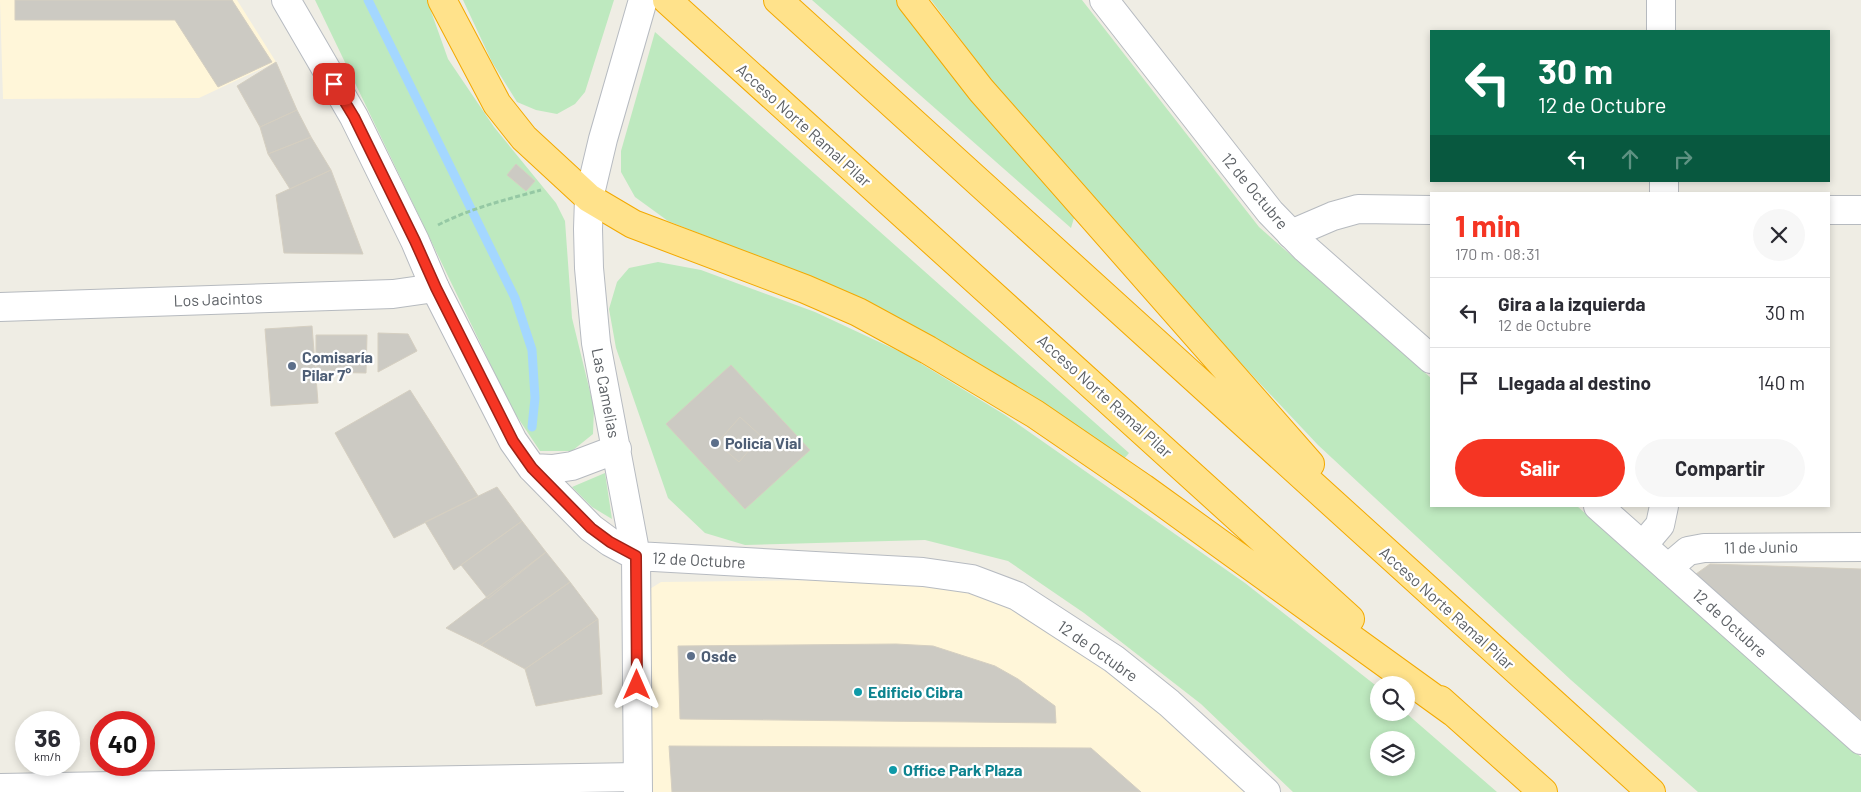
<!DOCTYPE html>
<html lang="es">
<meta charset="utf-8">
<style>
:root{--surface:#fff;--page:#f7f7f7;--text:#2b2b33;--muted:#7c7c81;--line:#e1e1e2;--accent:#f53523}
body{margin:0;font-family:Barlow,sans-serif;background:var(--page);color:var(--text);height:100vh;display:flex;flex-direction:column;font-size:19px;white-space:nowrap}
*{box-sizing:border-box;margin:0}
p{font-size:16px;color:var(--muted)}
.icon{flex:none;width:28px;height:28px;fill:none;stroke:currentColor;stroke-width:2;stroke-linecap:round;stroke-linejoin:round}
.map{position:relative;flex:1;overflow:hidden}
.panel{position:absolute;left:1430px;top:192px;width:400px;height:315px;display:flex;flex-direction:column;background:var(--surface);border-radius:0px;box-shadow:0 2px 8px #0003}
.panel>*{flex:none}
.banner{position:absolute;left:1430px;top:30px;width:400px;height:152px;border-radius:0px;box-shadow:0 2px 8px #0003;background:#0b6e4f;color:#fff;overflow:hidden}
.buttons{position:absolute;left:1370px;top:676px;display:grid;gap:10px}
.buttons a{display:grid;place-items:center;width:45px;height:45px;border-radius:50%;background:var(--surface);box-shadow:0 2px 8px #0003;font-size:25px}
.speed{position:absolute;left:15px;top:711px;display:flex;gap:10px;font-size:25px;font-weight:700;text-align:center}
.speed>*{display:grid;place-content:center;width:65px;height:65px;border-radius:50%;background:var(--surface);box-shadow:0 2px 8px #0003;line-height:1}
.speed small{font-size:12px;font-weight:400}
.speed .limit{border:8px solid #d22;background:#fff;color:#111}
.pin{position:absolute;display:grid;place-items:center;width:42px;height:42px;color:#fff;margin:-21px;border-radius:10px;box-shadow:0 2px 8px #0006}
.me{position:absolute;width:55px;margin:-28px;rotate:0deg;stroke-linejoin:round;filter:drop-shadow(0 0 4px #0008)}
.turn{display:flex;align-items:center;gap:18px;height:105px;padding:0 25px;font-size:22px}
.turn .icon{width:65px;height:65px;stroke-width:2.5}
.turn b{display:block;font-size:35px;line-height:42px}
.lanes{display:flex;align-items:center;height:48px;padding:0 25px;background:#0003;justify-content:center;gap:25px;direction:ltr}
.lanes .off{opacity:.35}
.round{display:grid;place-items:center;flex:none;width:52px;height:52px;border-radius:26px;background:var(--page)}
.head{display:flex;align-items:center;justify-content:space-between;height:85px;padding:0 25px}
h1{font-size:30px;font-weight:700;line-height:38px;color:var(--accent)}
.button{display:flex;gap:10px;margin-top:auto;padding:10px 25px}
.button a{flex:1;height:58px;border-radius:30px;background:var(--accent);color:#fff;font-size:20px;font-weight:700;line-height:58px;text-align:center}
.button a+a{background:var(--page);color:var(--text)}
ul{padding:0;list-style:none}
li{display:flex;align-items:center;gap:15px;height:70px;padding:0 25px;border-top:1px solid var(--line)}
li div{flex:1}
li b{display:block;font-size:19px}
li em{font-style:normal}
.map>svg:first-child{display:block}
</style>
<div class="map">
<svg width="1861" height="792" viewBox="0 0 1861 792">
<rect width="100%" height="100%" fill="#efede4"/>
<path fill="#fff6d9" d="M0,0H237L276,62L199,98L3,99Z
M837,580L922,581L995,598L1051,634L1161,710L1249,792H645V592L661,582Z"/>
<path fill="#bee9bf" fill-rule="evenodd" d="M315,0H427L448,59L494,127L556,203L565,221L572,318L594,408L593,434L572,451H540L512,409Z
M463,0H614L585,92L575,104L557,114L536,110L517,102L492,62Z
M812,0H899L904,9L1074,218L1071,228Z
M931,0H1082L1259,227L1431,378V506H1577L1861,757V792H1698L1571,680L1318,445L1190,309L1033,136Z
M655,32L1129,453L1123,460L834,287L668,221L635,197L621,172V151Z
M658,262L701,270L815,312L907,355L1005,415L1245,583L1379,688V712L1406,713L1497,792H1293L1201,704L1084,613L1008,561L925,540L745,545L705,533L668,498L616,348L609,309L617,282L629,268ZM1379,740H1406V768H1379Z
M605,473L612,519L592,507L572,487Z"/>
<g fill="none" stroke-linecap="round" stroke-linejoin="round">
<path stroke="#a4d7ff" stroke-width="9" d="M368,0L515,298L532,350L535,398L532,427"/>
</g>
<path fill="#cccac3" stroke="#d5cfc1" d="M15,0H232L272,62L218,87L175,20H15Z
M276,62L297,110L260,127L237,86Z
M297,110L311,137L268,154L260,127Z
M311,137L331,170L290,189L268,154Z
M516,164L535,181L526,191L507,175Z
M331,170L363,254L284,253L276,195Z
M312,326L318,403L271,406L265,329Z
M378,333L408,334L417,351L378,372Z
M316,335H367L366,373L316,372Z
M731,365L810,450L745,509L666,424Z
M410,390L478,496L394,538L335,433Z
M740,417L761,436L739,462L717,443Z
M497,487L522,521L454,570L425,522Z
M522,521L546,552L488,599L461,565Z
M546,552L570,582L481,645L446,628Z
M1710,564L1861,569V720L1696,574Z
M570,582L598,619L525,669L481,645Z
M598,619L602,694L536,706L525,669Z
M896,644L933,646L995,666L1018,679L1055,706L1056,723L680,719L678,646Z
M669,746L1091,748L1141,792H672Z"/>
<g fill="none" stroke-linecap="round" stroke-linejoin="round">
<g stroke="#b6babf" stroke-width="30">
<path id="street" d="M1661,0V31
M1664,181V194
M1829,210H1861
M1291,234L1333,216L1358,209L1431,210
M0,307L393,294L435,288
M1643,545L1660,525L1664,506
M1668,568L1688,551L1704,548L1861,547
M0,788L637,777"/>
</g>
<g stroke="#b7bbc1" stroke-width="30">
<path id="secondary" d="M286,0L354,117L415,241L435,288L513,441L532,468L591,528L610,542L636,556L923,572L972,579L1017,596L1114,659L1169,703L1266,792
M1104,0L1270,212L1305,248L1431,359
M532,468L552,469L572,466L617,449
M1598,506L1861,740
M638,792L636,556L596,343L589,268L588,229L589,198L603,139L643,0"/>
</g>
<g stroke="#f3a900" stroke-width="30">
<path id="highway" d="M442,0L497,104L524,138L589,198L633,224L805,289L858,312L928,350L1035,414L1143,488L1453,712
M667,0L1350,619
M778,0L1651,792
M911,0L981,90L1310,464
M1440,700L1543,792"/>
</g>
<path stroke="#95c8a4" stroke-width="3" stroke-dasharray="5 2.5" stroke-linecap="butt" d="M438,225C471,208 505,200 541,190"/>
<use href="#street" stroke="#fff" stroke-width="28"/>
<use href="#secondary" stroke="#fff" stroke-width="28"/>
<use href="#highway" stroke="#ffe28b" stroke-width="28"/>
</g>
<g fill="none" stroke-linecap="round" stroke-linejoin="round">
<g stroke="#9f2217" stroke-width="12">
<path id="route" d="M334,84L354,117L415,241L436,288L513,441L532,468L591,528L610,542L636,556L637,685"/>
</g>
<use href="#route" stroke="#f53523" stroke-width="9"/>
</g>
<g fill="#5c6f8a" stroke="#fff" stroke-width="2">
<circle cx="292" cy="366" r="5"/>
<circle cx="715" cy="443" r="5"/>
<circle cx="691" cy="656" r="5"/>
</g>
<g fill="#0f9aa8" stroke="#fff" stroke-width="2">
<circle cx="858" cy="692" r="5"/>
<circle cx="893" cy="770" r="5"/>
</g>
<g text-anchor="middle" stroke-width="4.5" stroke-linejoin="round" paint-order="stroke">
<g font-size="16" fill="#5c6065" stroke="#fff">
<text transform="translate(804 125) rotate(42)" y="6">Acceso Norte Ramal Pilar</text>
<text transform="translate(1255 191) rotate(50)" y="6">12 de Octubre</text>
<text transform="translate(218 299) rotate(-2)" y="6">Los Jacintos</text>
<text transform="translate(606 393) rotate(79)" y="6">Las Camelias</text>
<text transform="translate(1105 396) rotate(42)" y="6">Acceso Norte Ramal Pilar</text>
<text transform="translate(1761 547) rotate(-1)" y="6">11 de Junio</text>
<text transform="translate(699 560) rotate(3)" y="6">12 de Octubre</text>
<text transform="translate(1447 608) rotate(42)" y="6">Acceso Norte Ramal Pilar</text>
<text transform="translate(1730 623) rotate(42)" y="6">12 de Octubre</text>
<text transform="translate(1098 651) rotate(35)" y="6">12 de Octubre</text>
</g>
<g font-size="16" font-weight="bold" fill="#4e5e75" stroke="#fff" text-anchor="start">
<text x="302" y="363">Comisaría<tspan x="302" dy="18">Pilar 7°</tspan></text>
<text x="725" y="449">Policía Vial</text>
<text x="701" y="662">Osde</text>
</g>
<g font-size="16" font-weight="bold" fill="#0d838f" stroke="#fff" text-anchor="start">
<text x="868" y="698">Edificio Cibra</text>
<text x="903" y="776">Office Park Plaza</text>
</g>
</g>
</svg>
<div class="buttons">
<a><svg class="icon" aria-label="search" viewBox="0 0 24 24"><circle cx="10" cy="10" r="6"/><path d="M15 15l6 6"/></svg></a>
<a><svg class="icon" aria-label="layers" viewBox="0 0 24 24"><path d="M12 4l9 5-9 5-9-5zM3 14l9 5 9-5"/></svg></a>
</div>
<div class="speed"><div>36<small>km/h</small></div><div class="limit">40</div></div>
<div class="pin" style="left:334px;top:84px;background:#d93025"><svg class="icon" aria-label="arrive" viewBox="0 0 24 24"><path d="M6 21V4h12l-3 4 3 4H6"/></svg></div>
<svg class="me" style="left:637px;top:685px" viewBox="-20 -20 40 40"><path d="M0-17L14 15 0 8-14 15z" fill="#f53523" stroke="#fff" stroke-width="4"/></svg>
<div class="banner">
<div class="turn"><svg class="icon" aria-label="left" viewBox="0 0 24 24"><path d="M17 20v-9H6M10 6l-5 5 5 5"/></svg><div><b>30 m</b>12 de Octubre</div></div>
<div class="lanes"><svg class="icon" aria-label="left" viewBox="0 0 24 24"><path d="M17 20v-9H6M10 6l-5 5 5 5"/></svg><svg class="icon off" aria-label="ahead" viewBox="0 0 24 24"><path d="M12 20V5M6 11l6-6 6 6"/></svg><svg class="icon off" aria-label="right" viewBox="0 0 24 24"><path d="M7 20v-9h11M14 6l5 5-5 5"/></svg></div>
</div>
<section class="panel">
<div class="head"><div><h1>1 min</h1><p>170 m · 08:31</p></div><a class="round"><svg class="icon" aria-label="close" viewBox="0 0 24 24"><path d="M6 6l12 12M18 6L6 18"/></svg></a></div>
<ul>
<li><svg class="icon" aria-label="left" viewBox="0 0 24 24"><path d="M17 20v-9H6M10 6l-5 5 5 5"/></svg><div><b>Gira a la izquierda</b><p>12 de Octubre</p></div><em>30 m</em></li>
<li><svg class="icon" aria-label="arrive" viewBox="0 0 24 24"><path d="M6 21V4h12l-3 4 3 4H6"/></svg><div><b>Llegada al destino</b></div><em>140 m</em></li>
</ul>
<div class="button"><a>Salir</a><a>Compartir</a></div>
</section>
</div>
